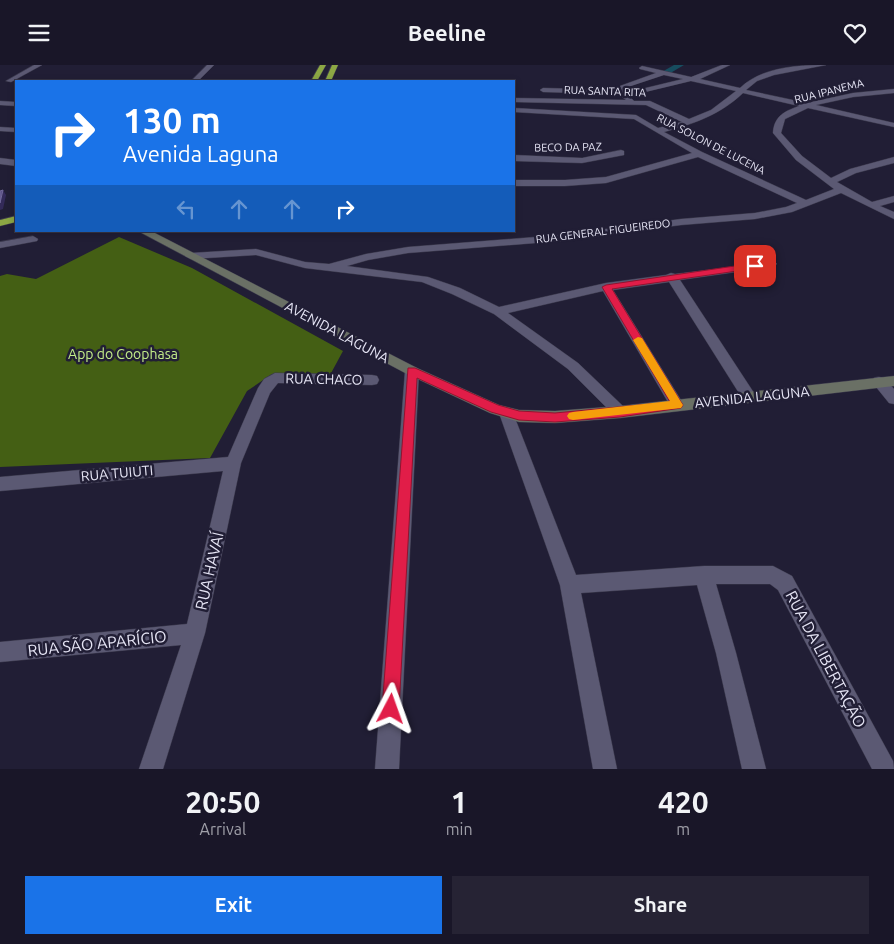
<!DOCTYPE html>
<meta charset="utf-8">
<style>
:root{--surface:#191628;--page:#262334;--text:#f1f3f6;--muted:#9f9fa8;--line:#373545;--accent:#1a73e8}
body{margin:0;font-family:Ubuntu,sans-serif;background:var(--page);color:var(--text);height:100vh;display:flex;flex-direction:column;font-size:19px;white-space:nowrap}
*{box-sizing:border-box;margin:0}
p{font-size:16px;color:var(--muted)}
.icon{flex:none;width:28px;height:28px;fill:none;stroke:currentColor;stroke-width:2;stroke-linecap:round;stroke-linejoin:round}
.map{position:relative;height:704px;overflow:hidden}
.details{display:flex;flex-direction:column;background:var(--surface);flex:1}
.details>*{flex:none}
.banner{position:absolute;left:15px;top:15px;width:500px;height:152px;border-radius:0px;box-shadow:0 2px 8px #0003,0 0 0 1px var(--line);background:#1a73e8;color:#fff;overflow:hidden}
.pin{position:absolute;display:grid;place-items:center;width:42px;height:42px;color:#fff;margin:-21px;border-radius:10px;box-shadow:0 2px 8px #0006}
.me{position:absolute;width:55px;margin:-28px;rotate:4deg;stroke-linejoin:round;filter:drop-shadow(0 0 4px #0008)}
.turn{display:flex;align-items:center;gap:18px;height:105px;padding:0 25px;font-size:22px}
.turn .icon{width:65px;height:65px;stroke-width:2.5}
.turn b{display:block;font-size:35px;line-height:42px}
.lanes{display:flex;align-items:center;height:48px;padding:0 25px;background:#0003;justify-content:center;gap:25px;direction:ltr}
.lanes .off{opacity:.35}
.eta{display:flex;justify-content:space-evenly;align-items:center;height:85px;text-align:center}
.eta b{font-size:30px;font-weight:700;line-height:35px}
.button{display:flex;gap:10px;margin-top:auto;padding:10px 25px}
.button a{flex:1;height:58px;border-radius:0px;background:var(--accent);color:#fff;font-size:20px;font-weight:700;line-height:58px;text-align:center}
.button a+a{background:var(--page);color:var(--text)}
header{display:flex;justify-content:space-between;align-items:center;height:65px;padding:0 25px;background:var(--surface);font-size:22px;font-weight:700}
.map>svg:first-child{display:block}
</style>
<header><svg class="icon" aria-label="menu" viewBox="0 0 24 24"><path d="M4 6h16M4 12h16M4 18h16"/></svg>Beeline<svg class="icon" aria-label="heart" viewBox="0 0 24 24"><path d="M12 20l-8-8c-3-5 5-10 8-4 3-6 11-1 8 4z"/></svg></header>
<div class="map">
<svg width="894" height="704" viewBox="0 0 894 704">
<rect width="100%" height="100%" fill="#211e35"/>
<path fill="#445f14" d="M119,172L192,203L343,286L330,310L272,309L247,326L210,393L0,402V211L7,209L36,214Z"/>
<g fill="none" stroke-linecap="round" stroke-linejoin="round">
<path fill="#174d5f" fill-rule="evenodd" d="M674,0H684L667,10L660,8Z"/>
<g stroke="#3b394c" stroke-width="1">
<path id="street" d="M34,0H42L11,17L6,16Z
M207,0H214L198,16H191Z
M722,0H730L700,14L740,23C762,2 797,0 826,0L774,10L757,16L746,25L807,38L853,28L894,24V28L853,32L816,40L894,58V62L808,43L785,54L781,68L802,91L831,113L850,104L894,92V98L856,108L837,117L872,137L894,131V137L880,141L894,147V154L841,128L792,147L755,154L681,160L561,176L408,188L368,195L347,201L428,212L460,223L499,242L606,218L666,210L671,208L675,209L775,197L777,199L771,202L680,215L754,328L756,332L754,336L749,337L744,336L669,217L613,225L684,340L682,344L677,346L672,344L603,226L508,248L578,298L625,343L627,347L625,351L620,353L615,351L568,304L494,249L452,229L422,217L305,203L256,190L191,194L185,191L191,188L256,184L305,197L329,199L366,189L408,182L561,170L681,154L755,148L786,142L797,138L698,92L606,118L565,121H514V115H565L606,112L692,88L634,54L514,47V43L636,50L658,63L682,57L646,40L514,37V33L626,35L618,29L543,27L540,25L543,23L617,25L620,21L656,8L640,4L639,3L642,1L691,12ZM664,10L683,14L625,28L624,27L625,23ZM691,16L736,26L711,45L689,54L650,36H634L629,31ZM743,28L799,41C785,46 774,51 773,68L796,95L834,124L806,135L702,87L664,67C693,59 720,50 743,28Z
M0,36L16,37V41L0,40Z
M0,62L16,63V67L0,66Z
M621,85L624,86V90L582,98L514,96V90L582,93Z
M0,93L16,95V101L0,99Z
M33,171L38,174L37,176L0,183V177Z
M412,301L417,303L419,306L399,704H375L405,306L407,303Z
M275,308L372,310L377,311L379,315L377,319L372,320L278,318L270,328L241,398L205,568L163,704H139L181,580L0,597V577L187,559L223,406L0,426V412L228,392L258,323L264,314Z
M879,312L884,313L894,324V339L889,338L872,317L874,313Z
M506,342L511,344L513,348L576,510L704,501H773L792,511L893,696L894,704H872L778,525L770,519H716L736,588L766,704H742L716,588L697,520L581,528L617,704H593L560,520L499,348L501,344Z"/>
</g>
<g stroke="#3b394c" stroke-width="1">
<path id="secondary" d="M138,166H151L417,303L499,340L519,345L555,346L620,341L894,311V321L620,353L555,358L519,357L490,348L407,309Z"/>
</g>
<g stroke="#3b394c" stroke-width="1">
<path id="highway" d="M320,0H326L317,16H311Z
M332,0H338L331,16H325Z
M16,151V157L0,161V155Z"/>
</g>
<use href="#street" fill="#5b5973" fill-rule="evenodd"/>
<use href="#secondary" fill="#6a7065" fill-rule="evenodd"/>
<use href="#highway" fill="#8ca744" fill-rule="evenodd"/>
</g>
<path fill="#332a59" d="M3,125L6,130L3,144L0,145V138Z"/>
<path fill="#5b5087" stroke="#716899" d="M3,125L0,138V126Z"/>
<path fill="#e11d48" stroke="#92132f" d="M755,198L758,199V203L612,224L681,337L683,340L681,343L620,352L555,357L519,355L491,347L417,313L399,644L397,650L391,653L385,650L382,644L408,303H415L498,340L519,346L555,348L670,337L602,222L606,220Z"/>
<path fill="#f59e0b" d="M638,272L642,273L681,337L683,340L681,343L573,355L569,354L567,351L569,348L573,347L670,336L633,275Z"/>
<g text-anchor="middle" stroke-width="5" stroke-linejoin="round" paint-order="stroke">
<g font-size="11" fill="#e6e5f5" stroke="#211e35">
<text transform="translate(605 26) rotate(2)" y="4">RUA SANTA RITA</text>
<text transform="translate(829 26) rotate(-14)" y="4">RUA IPANEMA</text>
<text transform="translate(711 79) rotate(27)" y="4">RUA SOLON DE LUCENA</text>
<text transform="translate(568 82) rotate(-1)" y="4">BECO DA PAZ</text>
<text transform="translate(603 166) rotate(-7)" y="4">RUA GENERAL FIGUEIREDO</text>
</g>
<g font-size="14" fill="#e6e5f5" stroke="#211e35">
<text transform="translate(337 267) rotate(28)" y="5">AVENIDA LAGUNA</text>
<text transform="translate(324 314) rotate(1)" y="5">RUA CHACO</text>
<text transform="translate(752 332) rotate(-6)" y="5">AVENIDA LAGUNA</text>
<text transform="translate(117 408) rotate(-5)" y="5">RUA TUIUTI</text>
</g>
<g font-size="14" fill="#c3ed89" stroke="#211e35">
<text x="123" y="294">App do Coophasa</text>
</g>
<g font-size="16" fill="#e6e5f5" stroke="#211e35">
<text transform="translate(209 506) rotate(-77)" y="6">RUA HAVAÍ</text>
<text transform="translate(97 578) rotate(-6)" y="6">RUA SÃO APARÍCIO</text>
<text transform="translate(826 594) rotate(62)" y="6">RUA DA LIBERTAÇÃO</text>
</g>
</g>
</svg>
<div class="pin" style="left:755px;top:201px;background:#d93025"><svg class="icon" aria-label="arrive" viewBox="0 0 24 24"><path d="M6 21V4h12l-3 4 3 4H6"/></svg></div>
<svg class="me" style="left:391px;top:644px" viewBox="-20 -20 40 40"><path d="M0-17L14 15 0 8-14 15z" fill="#e11d48" stroke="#fff" stroke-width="4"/></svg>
<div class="banner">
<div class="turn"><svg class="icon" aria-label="right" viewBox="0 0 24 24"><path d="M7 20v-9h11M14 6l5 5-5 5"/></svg><div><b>130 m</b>Avenida Laguna</div></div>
<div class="lanes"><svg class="icon off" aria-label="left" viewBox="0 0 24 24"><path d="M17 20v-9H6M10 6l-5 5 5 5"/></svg><svg class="icon off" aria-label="ahead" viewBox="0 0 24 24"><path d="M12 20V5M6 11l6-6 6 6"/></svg><svg class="icon off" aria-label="ahead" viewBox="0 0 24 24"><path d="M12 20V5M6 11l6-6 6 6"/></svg><svg class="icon" aria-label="right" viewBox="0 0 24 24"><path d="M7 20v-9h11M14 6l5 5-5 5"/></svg></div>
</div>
</div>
<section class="details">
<div class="eta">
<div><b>20:50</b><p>Arrival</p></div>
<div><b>1</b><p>min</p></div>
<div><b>420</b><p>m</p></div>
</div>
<div class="button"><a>Exit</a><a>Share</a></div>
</section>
